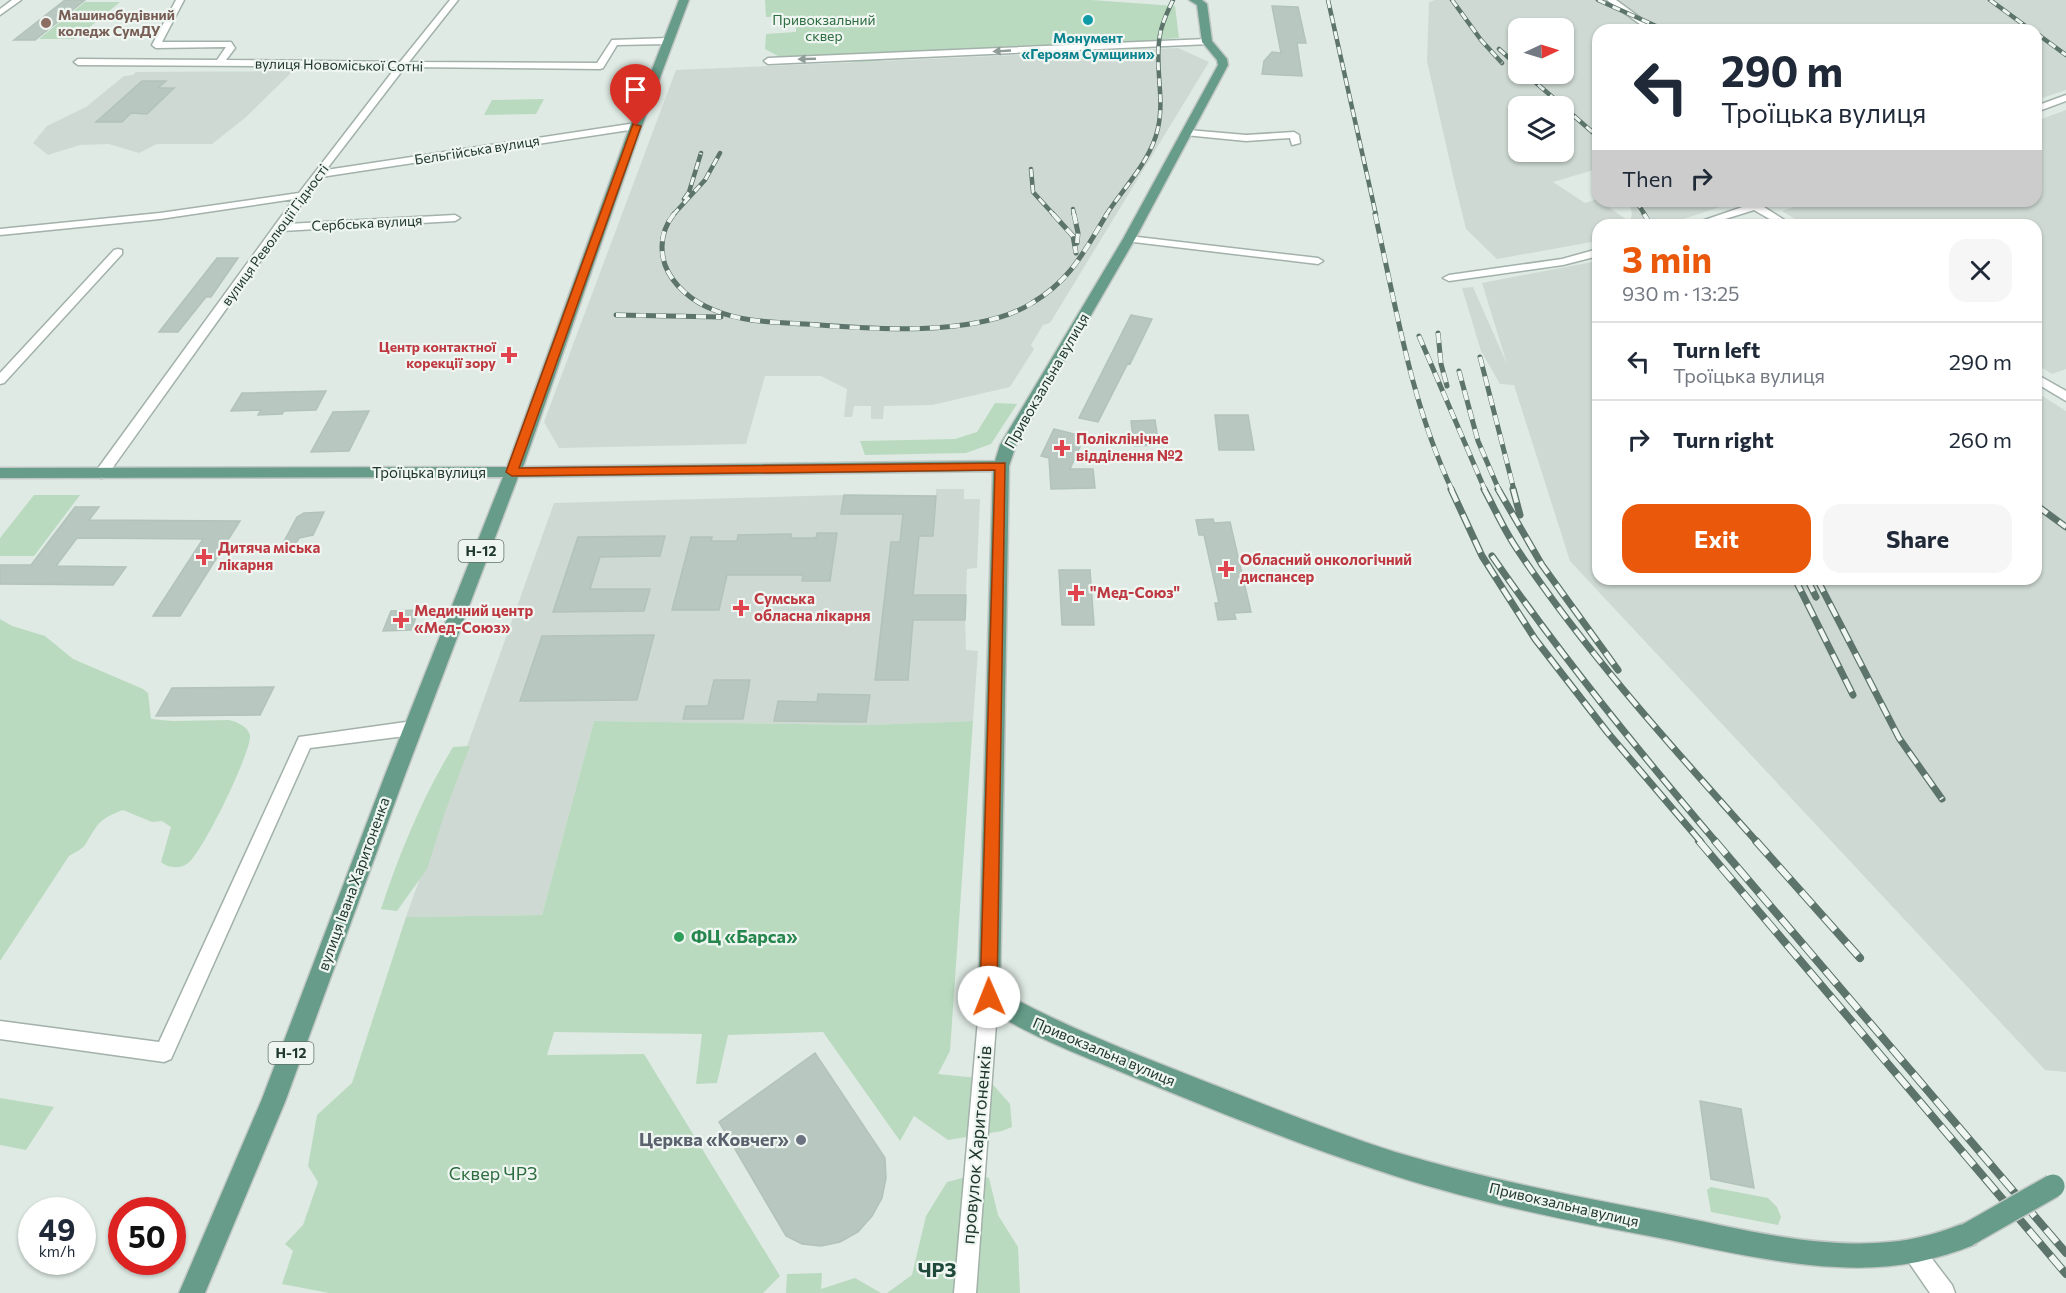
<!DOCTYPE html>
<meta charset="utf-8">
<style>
:root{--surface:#fff;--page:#f6f6f7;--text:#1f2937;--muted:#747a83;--line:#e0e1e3;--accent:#ea580c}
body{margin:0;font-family:Commissioner,sans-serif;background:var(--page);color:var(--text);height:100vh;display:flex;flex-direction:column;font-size:22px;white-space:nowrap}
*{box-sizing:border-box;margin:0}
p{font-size:20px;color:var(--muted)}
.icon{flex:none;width:33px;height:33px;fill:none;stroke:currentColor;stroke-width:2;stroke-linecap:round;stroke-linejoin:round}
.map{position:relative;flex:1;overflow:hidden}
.sheet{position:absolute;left:1592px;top:219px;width:450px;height:366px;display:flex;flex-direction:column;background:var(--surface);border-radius:18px;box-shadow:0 2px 4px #0004}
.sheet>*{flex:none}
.banner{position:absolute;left:1592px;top:24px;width:450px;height:183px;border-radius:18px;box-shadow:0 2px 4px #0004;background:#fff;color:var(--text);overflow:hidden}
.needle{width:39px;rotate:86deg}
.fabs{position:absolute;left:1508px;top:18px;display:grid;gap:12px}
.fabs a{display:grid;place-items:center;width:66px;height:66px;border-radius:12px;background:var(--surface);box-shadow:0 2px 4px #0004;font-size:30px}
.speed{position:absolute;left:18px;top:1197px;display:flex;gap:12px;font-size:30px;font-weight:700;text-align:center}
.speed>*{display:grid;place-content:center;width:78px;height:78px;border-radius:50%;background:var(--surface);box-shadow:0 2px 4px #0004;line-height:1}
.speed small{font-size:15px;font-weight:400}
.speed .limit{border:9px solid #d22;background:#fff;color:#111}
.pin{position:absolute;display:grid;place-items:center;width:51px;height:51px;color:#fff;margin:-62px -26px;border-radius:50% 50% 50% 0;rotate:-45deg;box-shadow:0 0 6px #0007}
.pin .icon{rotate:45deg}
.me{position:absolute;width:66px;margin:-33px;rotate:359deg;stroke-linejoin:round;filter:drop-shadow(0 0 4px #0008)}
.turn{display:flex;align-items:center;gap:21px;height:126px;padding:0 30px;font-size:27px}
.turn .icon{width:78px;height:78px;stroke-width:2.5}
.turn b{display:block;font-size:42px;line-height:51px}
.then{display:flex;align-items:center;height:57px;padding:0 30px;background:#0003;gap:12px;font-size:22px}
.round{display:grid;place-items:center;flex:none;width:63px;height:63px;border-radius:18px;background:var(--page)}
.headline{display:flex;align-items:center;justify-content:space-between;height:102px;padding:0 30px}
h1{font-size:36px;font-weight:700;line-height:45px;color:var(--accent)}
.primary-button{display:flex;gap:12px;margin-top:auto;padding:12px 30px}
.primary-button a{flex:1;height:69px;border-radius:18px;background:var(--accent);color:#fff;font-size:24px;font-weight:700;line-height:69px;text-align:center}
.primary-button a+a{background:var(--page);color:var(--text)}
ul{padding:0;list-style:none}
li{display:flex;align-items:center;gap:18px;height:78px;padding:0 30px;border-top:2px solid var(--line)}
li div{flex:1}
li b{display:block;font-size:22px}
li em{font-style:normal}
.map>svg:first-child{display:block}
</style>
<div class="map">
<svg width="2066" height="1293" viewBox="0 0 2066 1293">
<rect width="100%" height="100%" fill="#dfeae4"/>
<path fill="#ced9d3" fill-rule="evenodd" d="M1435,0H2066V90L2036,100V30H1598L1597,169L1553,182L1585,203L1597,199L1630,222L1632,214L1629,201H1738L1665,225H1598L1597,241L1497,259L1466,229L1454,180L1427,61L1429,2ZM1518,28H1563V74H1518ZM1518,106H1563V152H1518Z
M1178,48L1209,62L1050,323L1043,325L1031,345L1034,349L1010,387L932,405L884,406L883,419H871V406H854L852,417H844L847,389L821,376H765L746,444L559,448L544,422L676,70Z
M293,71L245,118L212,144H157L139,153L109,144L80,145L48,155L33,143L47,126L86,107L124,76L133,75L136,72Z
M2066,110V369L2052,374L2036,364V225H1805L1782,211L1809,201H2036V121Z
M1597,261L1598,579H2036V392L2066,411V1072L2045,1070L1570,561L1514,385L1500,384L1481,351L1462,288L1473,287L1507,364L1482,283Z
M936,489H964V499H980L977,568L967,569L965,620L966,650L978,651L973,721L868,725L594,721L542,915L406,917L554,503L844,495L936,496Z"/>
<path fill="#b9dabe" d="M765,0H1091L1175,6L1179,38L1154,40L1149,46L1137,49L1028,51L1027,49L1032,45L978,48L977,51C953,52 932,50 910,51L906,57L868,62L830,61L780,65L776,62L800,56L780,57L765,49L766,34L796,32V22L794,18L795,16L766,17Z
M85,2H120L75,39H39Z
M544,99L536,114L484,115L492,100Z
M995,403L1017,404L991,444L966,453L865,455L860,441L955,439L977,432Z
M34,495H80L34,556H0V538Z
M0,619L12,626L45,636L73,659L143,689L148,693L151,719L172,721L229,720C237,722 249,727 250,736C251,753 201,856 187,864C178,869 168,868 161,862L171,827L162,821L152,822L123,810C97,820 99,823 85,845C82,849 74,853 69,856L0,961Z
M594,721L868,725L973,721L950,1051L938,1074L988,1079L1010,1104L1012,1127L1002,1131L948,1140L914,1116L900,1141L823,1032L728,1035L717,1083L696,1084L702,1034L554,1032L547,1055L644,1054L780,1276L763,1293H329L282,1284L293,1251L285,1244L303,1225L318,1182L308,1166L317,1115L352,1083L406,917L542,915Z
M470,746L445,812L427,869L397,911L381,909C400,852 422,798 453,747Z
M0,1098L54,1107L26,1150L0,1145Z
M978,1174L989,1178L998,1215L1018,1247L1020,1293H887L912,1275L926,1216L947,1182Z
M1711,1187L1768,1198L1777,1207L1781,1217L1778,1225L1711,1212L1707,1190Z
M822,1273L821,1289L855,1278L881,1293H786L787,1274Z"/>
<path fill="#b8c7bf" stroke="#b2c3ba" stroke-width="1.5" d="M65,0H85L35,40H14Z
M1272,6L1298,7L1306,43H1297L1302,76L1262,74L1264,61L1272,52L1281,53Z
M142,81H166L158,88H174L147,114L131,113L122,122H96Z
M217,258H238L211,297H206L178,332H159Z
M1131,315L1152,319L1130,364L1128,363L1098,422L1079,418Z
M326,391L316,410L284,411L282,414L258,415L261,410L231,411L242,393Z
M369,411L349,451L311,452L333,412Z
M1215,415H1248L1254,450H1219Z
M1155,420L1159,445L1134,446L1131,421Z
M1054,429L1078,435L1076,440L1082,442L1070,469H1093L1095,488L1051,489L1049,458L1041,456Z
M844,495L936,496L933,536H919L913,595H966L965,620H913L908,680H875L891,542H900L903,514H841Z
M75,507H99L89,520L240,521L180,616H153L203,539L77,538L56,566L126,567L113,585L0,584V565H31Z
M324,512L313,535L299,538L293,549H280L297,517L304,513Z
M1213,519L1214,523L1230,522L1251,612L1234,613L1236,619L1218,620L1215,603H1219L1204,535H1199L1196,520Z
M817,533H837L830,581H802L803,575H727L719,610H672L691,537H712L711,541H737L738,535L791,534V538H816Z
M665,536L660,556L600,557L590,589H650L644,611L553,612L578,537Z
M1059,570H1090L1094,625H1062Z
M419,610L411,630L383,631L391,611Z
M654,635L637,700L520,701L542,636Z
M714,680H750L743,719H683L686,706H708Z
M274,687L260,715L156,716L172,688Z
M818,694L870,695L866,722L774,721L778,701L817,702Z
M815,1053L885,1158L886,1178L882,1198L872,1216L858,1232L840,1242L821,1246L802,1244L786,1236L719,1122Z
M1700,1101L1741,1109L1754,1188L1711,1179Z"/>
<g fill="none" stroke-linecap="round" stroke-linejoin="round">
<g stroke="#a2b1aa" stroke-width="3">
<path id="minor" d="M12,0H21L0,15V9Z
M176,0H184L162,42H231L235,48L226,60L400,62L450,0H458L409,62L597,63L612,40L668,38L672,41L668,44L617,45L603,68L600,69L405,67L326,170L636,123L641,126L636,129L321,177L287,224L455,215L460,218L455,221L282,231L106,477L101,478L94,474L96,471L294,199L160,219L0,235V229L160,213L299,193L396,67L78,65L74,62L78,59L217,60L226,47L156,48L152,45Z
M1607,0H1616L1657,30H1648Z
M1207,39L1211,42L1210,44L768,64L764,61L768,58Z
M2066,95V101L2036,112V106Z
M1188,130L1246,135L1294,132L1299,135L1300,143L1292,145L1290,138L1246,141L1185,135L1183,133Z
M1760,201H1776L1764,207L1792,225H1780L1754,210L1706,225H1690Z
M1129,236L1318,258L1323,261L1318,264L1125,241V237Z
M118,249L122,250V254L4,383L0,384V373L114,250Z
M1598,249V256L1563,265L1449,281L1443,278L1449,275L1562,259Z
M2036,374L2066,391V401L2036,383Z
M413,721L419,723L421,728L419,733L413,735L310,748L171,1059L164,1062L0,1039V1021L159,1042L299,737Z
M989,988L996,991L998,997L976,1293H954L980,997L982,991Z
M1912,1240L1920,1243L1952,1285L1955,1293H1930L1901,1251L1904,1243Z"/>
</g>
<g stroke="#c1c7c5" stroke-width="3">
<path id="major" d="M679,0H689L642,126L523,467L995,461L1000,445L1123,239L1218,65L1217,60L1202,42L1197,5L1189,0H1202L1207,4L1212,41L1227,59L1228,65L1135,239L1016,445L1009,466L1000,991C1067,1028 1138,1055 1209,1083C1271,1107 1332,1132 1395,1152C1482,1178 1573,1196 1662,1213C1738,1228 1820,1251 1899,1241C1922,1238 1945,1231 1967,1222L1976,1226L1980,1235L1976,1244C1930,1263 1886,1270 1837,1267C1777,1264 1718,1250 1660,1238C1570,1221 1479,1203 1392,1175C1292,1143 1194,1102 1097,1062C1073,1052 986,1017 978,997L993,471L518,477L405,775L285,1102L205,1293H179L262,1099L385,775L503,477L0,478V468L507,467L630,126Z"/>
</g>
<use href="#minor" fill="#fff" fill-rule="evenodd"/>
<use href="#major" fill="#669c89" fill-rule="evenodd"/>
<g stroke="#5c746b" stroke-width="4.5">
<path id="rail-far3" d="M1328,0L1376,215
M1452,0L1481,40L1502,63
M1598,0L1665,30
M1990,0L2031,30
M2036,33L2066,55
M1499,49L1518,66
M1526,74L1598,137
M1031,169L1033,192L1054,215
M684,199L689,192L701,153
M1636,201L1645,215
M1073,209L1074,215
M673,215L705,180L720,153
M1106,215C1124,187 1151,161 1158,128C1165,97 1154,66 1160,35C1162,22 1168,11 1173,0"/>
</g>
<g stroke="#5c746b" stroke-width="5">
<path id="rail-far2" d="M674,214C662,229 659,246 665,265C673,286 693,302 714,310C742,322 773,322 804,324C867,329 977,338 1032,303C1072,279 1084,251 1107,214
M1053,214L1073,236L1076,253
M1074,214L1078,233L1077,243
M1375,214C1396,307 1411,403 1452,490
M1644,214L1651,225
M616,315L721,317
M1438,333L1441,364L1447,386
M1419,336L1485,490
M1480,357L1514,490
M1459,371L1478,441L1499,490"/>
</g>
<g stroke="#5c746b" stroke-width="7">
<path id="rail-far1" d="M1451,489L1482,556L1535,639L1608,733L1701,842
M1484,489C1495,509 1504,530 1517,549C1587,654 1673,748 1757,842
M1498,489L1542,565L1618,670
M1513,489L1520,515
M2036,505L2066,527
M1492,556C1562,657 1637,749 1716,842
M1795,579L1853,695
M1807,579L1816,597
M1817,579L1899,738L1942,799"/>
</g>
<g stroke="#5c746b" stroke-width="8">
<path id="rail" d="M1699,841L2066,1274
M1715,841L2066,1253
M1756,841L1860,958"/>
</g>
<use href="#rail-far3" stroke="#eff6f2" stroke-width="3" stroke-dasharray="8" stroke-linecap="butt"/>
<use href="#rail-far2" stroke="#eff6f2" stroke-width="4" stroke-dasharray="10" stroke-linecap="butt"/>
<use href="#rail-far1" stroke="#eff6f2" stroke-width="4.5" stroke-dasharray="14" stroke-linecap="butt"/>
<use href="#rail" stroke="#eff6f2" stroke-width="6" stroke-dasharray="17" stroke-linecap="butt"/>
<g stroke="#c1c7c5" stroke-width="26" stroke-linecap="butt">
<path id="major-bridge" d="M1967,1235L2053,1186"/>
</g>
<use href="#major-bridge" stroke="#669c89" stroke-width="23"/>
</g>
<defs><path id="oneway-solid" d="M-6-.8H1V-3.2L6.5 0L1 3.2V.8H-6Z" transform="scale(1.5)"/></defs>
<g fill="#909c98">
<use href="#oneway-solid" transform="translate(1002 51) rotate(177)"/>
<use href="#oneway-solid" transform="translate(807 59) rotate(178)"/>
</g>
<path fill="#ea580c" stroke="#983908" stroke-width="1.5" d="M633,124L641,126L519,468L1005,463L997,997L995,1003L989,1005L983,1003L980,997L995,470L512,476L506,472Z"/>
<circle fill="#0f9aa8" stroke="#eff6f2" stroke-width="2" cx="1088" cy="20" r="6"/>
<circle fill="#8d6e63" stroke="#eff6f2" stroke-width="2" cx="46" cy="23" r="6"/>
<g fill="#e0444e" stroke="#eff6f2" stroke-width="2">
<path d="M506 346h6v6h6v6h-6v6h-6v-6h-6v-6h6z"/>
<path d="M1059 439h6v6h6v6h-6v6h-6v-6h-6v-6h6z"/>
<path d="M201 548h6v6h6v6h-6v6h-6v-6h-6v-6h6z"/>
<path d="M1223 560h6v6h6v6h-6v6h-6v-6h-6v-6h6z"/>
<path d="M1073 584h6v6h6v6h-6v6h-6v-6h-6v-6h6z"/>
<path d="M738 599h6v6h6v6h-6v6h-6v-6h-6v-6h6z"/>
<path d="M398 611h6v6h6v6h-6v6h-6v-6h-6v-6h6z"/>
</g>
<circle fill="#2e9e5b" stroke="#eff6f2" stroke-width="2" cx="679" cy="937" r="6"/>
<circle fill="#6b7280" stroke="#eff6f2" stroke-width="2" cx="801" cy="1140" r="6"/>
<g text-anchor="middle" stroke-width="4.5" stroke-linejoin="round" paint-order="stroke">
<g font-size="14" font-weight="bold" fill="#785e54" stroke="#eff6f2" text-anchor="start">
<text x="58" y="20">Машинобудівний<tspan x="58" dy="16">коледж СумДУ</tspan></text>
</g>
<g font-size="14" fill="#2e6d40" stroke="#eff6f2">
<text x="824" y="25">Привокзальний<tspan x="824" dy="16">сквер</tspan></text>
</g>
<g font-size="14" font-weight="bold" fill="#0d838f" stroke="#eff6f2">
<text x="1088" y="43">Монумент<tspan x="1088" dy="16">«Героям Сумщини»</tspan></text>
</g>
<g font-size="14" fill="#213830" stroke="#eff6f2">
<text transform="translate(339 65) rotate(1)" y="5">вулиця Новоміської Сотні</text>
<text transform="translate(477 150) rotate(-9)" y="5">Бельгійська вулиця</text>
<text transform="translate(367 223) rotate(-3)" y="5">Сербська вулиця</text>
<text transform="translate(275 235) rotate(-54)" y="5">вулиця Революції Гідності</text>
</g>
<g font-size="14" font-weight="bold" fill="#be3a42" stroke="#eff6f2" text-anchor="end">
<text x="496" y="352">Центр контактної<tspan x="496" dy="16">корекції зору</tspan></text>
</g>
<g fill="#eff6f2" stroke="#5f716a" stroke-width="1.5">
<rect x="458.5" y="540" width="45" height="22" rx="4.5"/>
<rect x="268.5" y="1042" width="45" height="22" rx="4.5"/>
</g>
<g font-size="14" font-weight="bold" fill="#213830">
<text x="481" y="556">Н-12</text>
<text x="291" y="1058">Н-12</text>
</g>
<g font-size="15" fill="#213830" stroke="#eff6f2">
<text transform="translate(1047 381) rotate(-60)" y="5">Привокзальна вулиця</text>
<text x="429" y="478">Троїцька вулиця</text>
<text transform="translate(354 884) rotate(-70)" y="5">вулиця Івана Харитоненка</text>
<text transform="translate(1104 1052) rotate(23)" y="5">Привокзальна вулиця</text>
<text transform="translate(1564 1205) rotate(13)" y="5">Привокзальна вулиця</text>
</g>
<g font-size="15" font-weight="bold" fill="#be3a42" stroke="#eff6f2" text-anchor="start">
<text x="1076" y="444">Поліклінічне<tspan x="1076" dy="17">відділення №2</tspan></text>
<text x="218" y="553">Дитяча міська<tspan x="218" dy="17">лікарня</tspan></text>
<text x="1240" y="565">Обласний онкологічний<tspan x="1240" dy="17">диспансер</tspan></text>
<text x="1090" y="598">"Мед-Союз"</text>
<text x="754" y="604">Сумська<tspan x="754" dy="17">обласна лікарня</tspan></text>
<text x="414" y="616">Медичний центр<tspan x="414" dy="17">«Мед-Союз»</tspan></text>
</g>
<g font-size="18" font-weight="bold" fill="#27864d" stroke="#eff6f2" text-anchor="start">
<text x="691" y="943">ФЦ «Барса»</text>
</g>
<g font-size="18" font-weight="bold" fill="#5b616d" stroke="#eff6f2" text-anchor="end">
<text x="789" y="1146">Церква «Ковчег»</text>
</g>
<g font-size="18" fill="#213830" stroke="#eff6f2">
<text transform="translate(977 1145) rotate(-85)" y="6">провулок Харитоненків</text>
</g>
<g font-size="18" fill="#2e6d40" stroke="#eff6f2">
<text x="493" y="1180">Сквер ЧРЗ</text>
</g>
<g font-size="20" font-weight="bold" fill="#1f493a" stroke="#eff6f2">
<text x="937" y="1277">ЧРЗ</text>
</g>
</g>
</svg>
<div class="fabs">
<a><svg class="needle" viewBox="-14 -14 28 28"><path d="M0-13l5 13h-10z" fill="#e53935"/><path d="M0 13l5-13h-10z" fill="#747a83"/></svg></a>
<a><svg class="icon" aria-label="layers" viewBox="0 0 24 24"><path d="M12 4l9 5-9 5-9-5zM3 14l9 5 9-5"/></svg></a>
</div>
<div class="speed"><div>49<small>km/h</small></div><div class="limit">50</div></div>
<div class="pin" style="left:636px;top:126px;background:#d93025"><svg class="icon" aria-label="arrive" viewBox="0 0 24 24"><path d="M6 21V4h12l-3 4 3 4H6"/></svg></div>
<svg class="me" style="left:989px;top:997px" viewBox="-20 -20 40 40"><circle r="19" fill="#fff"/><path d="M0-13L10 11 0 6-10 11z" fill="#ea580c"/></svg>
<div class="banner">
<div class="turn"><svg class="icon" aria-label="left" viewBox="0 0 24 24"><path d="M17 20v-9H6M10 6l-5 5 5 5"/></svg><div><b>290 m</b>Троїцька вулиця</div></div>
<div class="then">Then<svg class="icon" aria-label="right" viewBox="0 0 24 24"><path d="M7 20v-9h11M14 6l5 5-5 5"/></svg></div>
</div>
<section class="sheet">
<div class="headline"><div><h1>3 min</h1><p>930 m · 13:25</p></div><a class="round"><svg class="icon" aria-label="close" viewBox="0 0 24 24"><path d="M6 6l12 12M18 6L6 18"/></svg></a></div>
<ul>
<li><svg class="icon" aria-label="left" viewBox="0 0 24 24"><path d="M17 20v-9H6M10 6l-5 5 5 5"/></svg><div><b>Turn left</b><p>Троїцька вулиця</p></div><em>290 m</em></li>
<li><svg class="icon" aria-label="right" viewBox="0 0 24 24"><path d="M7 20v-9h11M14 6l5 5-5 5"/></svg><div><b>Turn right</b></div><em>260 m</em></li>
</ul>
<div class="primary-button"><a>Exit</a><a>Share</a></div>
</section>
</div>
